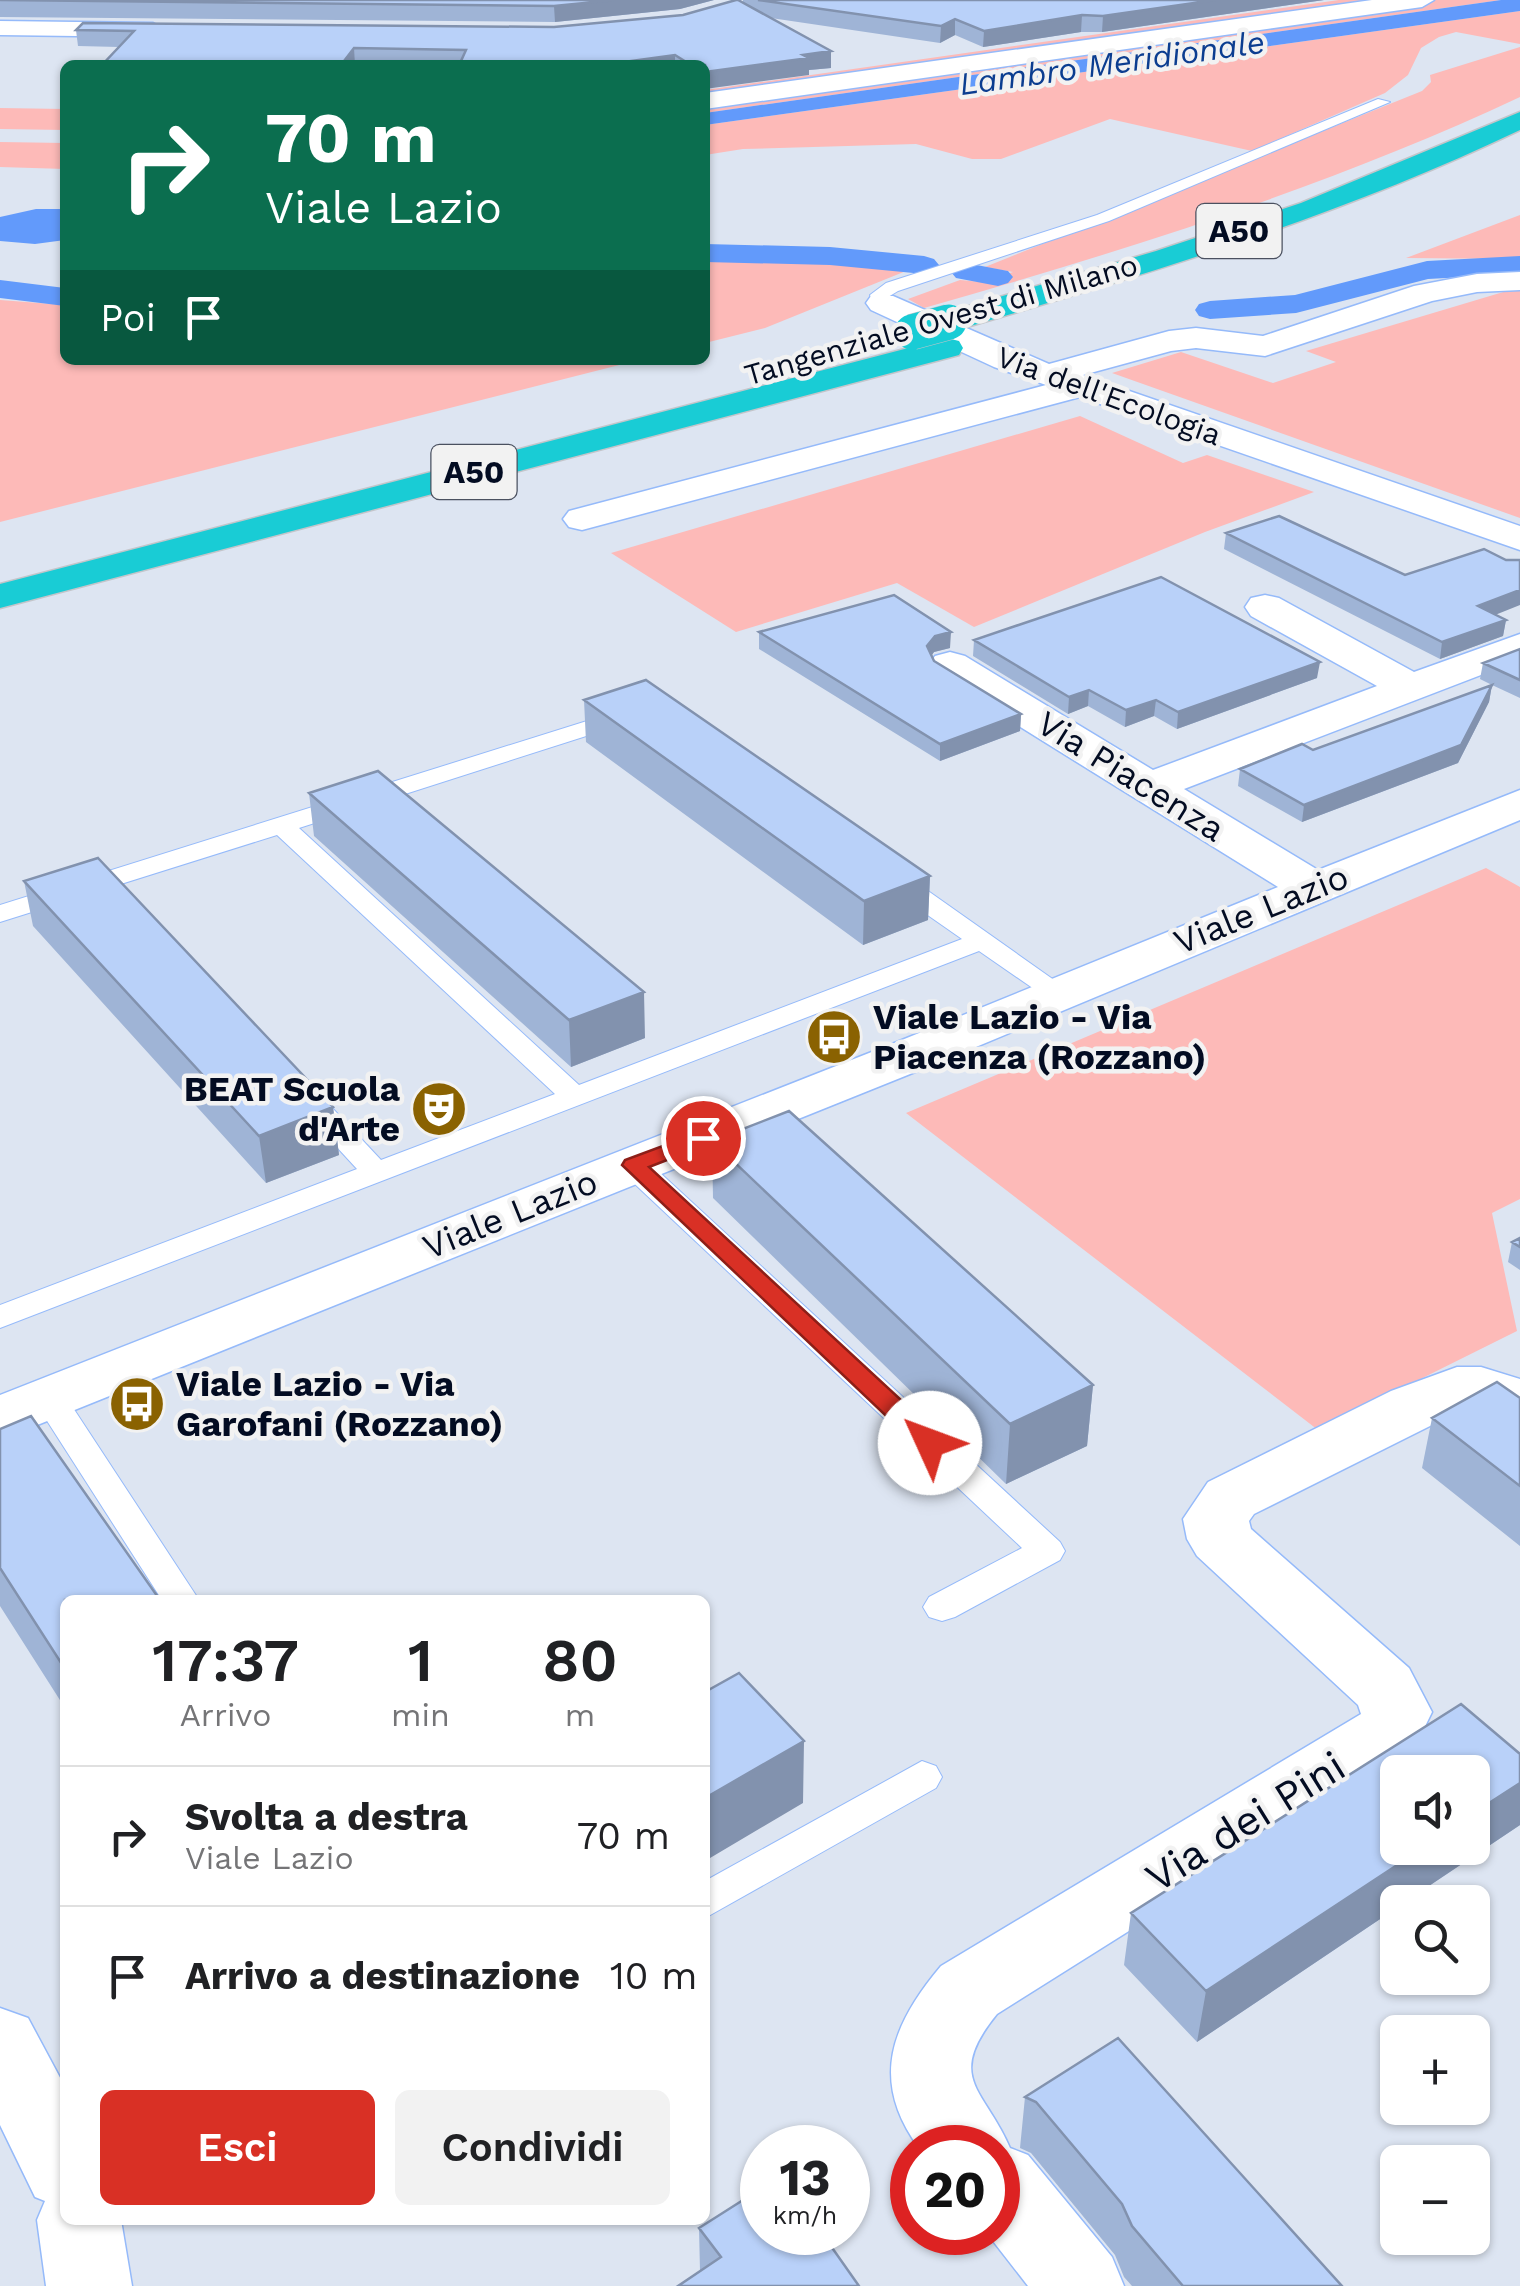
<!DOCTYPE html>
<html lang="it">
<meta charset="utf-8">
<style>
:root{--surface:#fff;--page:#f2f2f2;--text:#202124;--muted:#757577;--line:#e0e0e0;--accent:#d93025}
body{margin:0;font-family:"Work Sans",sans-serif;background:var(--page);color:var(--text);height:100vh;display:flex;flex-direction:column;font-size:38px;white-space:nowrap}
*{box-sizing:border-box;margin:0}
p{font-size:32px;color:var(--muted)}
.icon{flex:none;width:55px;height:55px;fill:none;stroke:currentColor;stroke-width:2;stroke-linecap:round;stroke-linejoin:round}
.map{position:relative;flex:1;overflow:hidden}
.drawer{position:absolute;left:60px;top:1595px;width:650px;height:630px;display:flex;flex-direction:column;background:var(--surface);border-radius:15px;box-shadow:0 2px 8px #0004}
.drawer>*{flex:none}
.hud{position:absolute;left:60px;top:60px;width:650px;height:305px;border-radius:15px;box-shadow:0 2px 8px #0004;background:#0b6e4f;color:#fff;overflow:hidden}
.tools{position:absolute;left:1380px;top:1755px;display:grid;gap:20px}
.tools a{display:grid;place-items:center;width:110px;height:110px;border-radius:15px;background:var(--surface);box-shadow:0 2px 8px #0004;font-size:50px}
.speed{position:absolute;left:740px;top:2125px;display:flex;gap:20px;font-size:50px;font-weight:700;text-align:center}
.speed>*{display:grid;place-content:center;width:130px;height:130px;border-radius:50%;background:var(--surface);box-shadow:0 2px 8px #0004;line-height:1}
.speed small{font-size:25px;font-weight:400}
.speed .limit{border:15px solid #d22;background:#fff;color:#111}
.pin{position:absolute;display:grid;place-items:center;width:85px;height:85px;color:#fff;margin:-42px;border:5px solid #fff;border-radius:50%;box-shadow:0 2px 10px #0007}
.me{position:absolute;width:110px;margin:-55px;rotate:313deg;stroke-linejoin:round;filter:drop-shadow(0 0 8px #0008)}
.turn{display:flex;align-items:center;gap:35px;height:210px;padding:0 40px;font-size:45px}
.turn .icon{width:130px;height:130px;stroke-width:2.5}
.turn b{display:block;font-size:70px;line-height:85px}
.then{display:flex;align-items:center;height:95px;padding:0 40px;background:#0003;gap:20px;font-size:38px}
.eta{display:flex;justify-content:space-evenly;align-items:center;height:170px;text-align:center}
.eta b{font-size:60px;font-weight:600;line-height:70px}
.action{display:flex;gap:20px;margin-top:auto;padding:20px 40px}
.action a{flex:1;height:115px;border-radius:15px;background:var(--accent);color:#fff;font-size:40px;font-weight:600;line-height:115px;text-align:center}
.action a+a{background:var(--page);color:var(--text)}
ul{padding:0;list-style:none}
li{display:flex;align-items:center;gap:30px;height:140px;padding:0 40px;border-top:2px solid var(--line)}
li div{flex:1}
li b{display:block;font-size:38px}
li em{font-style:normal}
.map>svg:first-child{display:block}
</style>
<div class="map">
<svg width="1520" height="2286" viewBox="0 0 1520 2286">
<rect width="100%" height="100%" fill="#dde5f2"/>
<path fill="#fdbab8" d="M1339,0H1501L705,113V90Z
M1520,11V44L1456,32L1439,37L1421,48L1408,75L1385,93L1252,151L1110,119L1001,159H972L916,144L743,149L705,155V125Z
M1520,47V97C1328,187 1127,250 924,308L908,299L960,280L982,282L1013,272L985,267L1422,91L1431,82L1430,75Z
M0,108L65,109V130L0,129Z
M0,142L65,143V169L0,167Z
M1520,215V259L1406,258Z
M751,260L911,269L765,328L705,343V262Z
M1520,287V518L1112,373L1181,352L1273,383L1336,362L1306,351Z
M0,300L65,305V360H639L0,522Z
M1080,416L1183,463L1207,455L1314,492L1205,532L974,627L897,583L736,632L611,553Z
M1486,868L1520,887V1199L1492,1213L1517,1331L1318,1430L906,1113Z"/>
<path fill="#629afb" d="M1501,0H1520V11L705,125V113Z
M36,209H65V240L35,244L0,241V217Z"/>
<g fill="none" stroke-linecap="round" stroke-linejoin="round">
<path fill="#629afb" fill-rule="evenodd" d="M705,244L830,247L924,256L934,259L939,265L934,271L924,274L830,265L705,262Z
M1520,256V274L1428,279L1296,313L1210,319L1199,316L1195,310L1199,304L1210,301L1295,295L1427,261Z
M966,263L1008,271L1013,277L1008,283L998,286L956,278L951,272L956,266Z
M0,280L65,288V306L0,298Z"/>
<g stroke="#95bafa" stroke-width="2">
<path id="lane" d="M1378,99L1390,102L1109,221L898,291L888,297V307L873,303L870,295L886,283L1097,215Z
M622,710L630,712L634,717L630,722L299,828L579,1085L962,939L886,886L882,880L895,872L904,874L1071,992L1067,998H1047L979,951L0,1328V1305L357,1169L300,1107L295,1101L300,1095H320L381,1160L555,1094L277,835L0,922V905Z
M633,1156L644,1158L1060,1542L1065,1551L1060,1560L955,1617L942,1621L929,1617L923,1607L929,1597L1022,1548L622,1172L618,1165L622,1158Z
M50,1387L62,1391L199,1600H162L33,1399L38,1391Z
M922,1761L936,1766L942,1777L936,1788L705,1918V1881Z"/>
</g>
<g stroke="#95bafa" stroke-width="3">
<path id="street" d="M1372,0H1434L1422,7L705,109V93Z
M0,21L153,23L165,30L153,37L0,35Z
M1520,272V290L1477,292L1432,301L1265,356L1196,348L1171,351L1083,375L1520,526V550L1080,397L582,530L569,527L563,519L569,511L1046,385L994,367L871,310L866,303L871,296H893L1049,364L1169,331L1196,328L1263,336L1414,286L1477,274Z
M1265,595L1279,598L1414,672L1520,634V660L1184,789L1318,870L1520,790V820L935,1064L0,1440V1395L897,1042L1278,887L935,674L929,665L935,656L950,652L965,656L1153,770L1377,686L1251,616L1245,607L1251,598Z
M1457,1367H1481L1520,1379V1428C1500,1423 1485,1409 1464,1409L1254,1514L1249,1521L1251,1529L1409,1668L1432,1712L1412,1753L997,2014C944,2079 985,2089 1010,2148L1028,2155L1112,2257L1124,2286H1028L986,2232H998V2148H919C869,2080 892,2024 941,1966L1361,1714L1358,1705L1197,1556L1187,1539L1183,1519L1208,1482L1391,1391Z
M0,2008L28,2018L65,2087V2220H121L132,2286H46L37,2220L45,2201L35,2197L0,2125Z"/>
</g>
<g stroke="#c3c5ca" stroke-width="3">
<path id="highway" d="M1520,112V130C1340,216 1151,273 960,329H938L933,322L938,315L1156,251L1301,203Z
M947,338L959,341L963,348L959,355L0,608V584Z"/>
</g>
<use href="#lane" fill="#fff" fill-rule="evenodd"/>
<use href="#street" fill="#fff" fill-rule="evenodd"/>
<use href="#highway" fill="#19ccd5" fill-rule="evenodd"/>
<g stroke="#c3c5ca" stroke-width="36" stroke-linecap="butt">
<path id="highway-bridge" d="M912,332L949,322"/>
</g>
<use href="#highway-bridge" stroke="#19ccd5" stroke-width="35"/>
</g>
<path fill="#9fb4d6" d="M0,0H714L680,9L555,22L0,17Z
M743,0H1324L1102,32H1081L983,47L955,35L940,43L771,18L831,68L809,70V75L705,65H102L119,47L78,46L76,30L554,27L683,15L743,2Z
M1226,533L1405,575L1506,620L1503,636L1440,659L1224,549Z
M759,632L950,648L934,652L931,656L934,661L1021,714L1020,731L940,761L759,649Z
M974,640L1317,678L1177,729L1154,716L1125,727L1088,706L1068,714L973,656Z
M1520,649V698L1492,685L1489,702L1458,763L1302,822L1238,786L1240,769L1313,750L1492,685L1480,679L1483,663Z
M584,700L930,876L928,920L863,945L586,742Z
M309,793L645,1038L571,1067L314,836Z
M24,881L333,1107L339,1155L266,1183L33,926Z
M712,1141L1093,1385L1087,1446L1006,1484L713,1198Z
M1520,1238V1270L1508,1262L1512,1242Z
M1520,1398V1546L1422,1468L1432,1418Z
M0,1429L65,1600V1708L0,1606Z
M1520,1754V1825L1405,1902H1398V1907L1197,2042L1124,1965L1131,1913Z
M1118,2038L1342,2286H1132L1124,2277L1115,2255L1031,2153L1020,2148L1025,2097Z
M699,2228L859,2286L700,2271Z"/>
<path fill="#8292ae" d="M615,0H714L680,9L555,22L554,6Z
M1215,0H1324L1102,32L1103,16Z
M1082,15L1081,32L983,47L984,31Z
M955,19V35L940,43L941,26Z
M354,48L355,65H341Z
M831,51V68L809,70V75L705,89V72Z
M675,55V65H602Z
M1520,590V605L1475,623L1478,606Z
M1506,620L1503,636L1440,659L1442,642Z
M951,632L950,648L934,652L926,663L927,646L935,636Z
M1320,662L1317,678L1177,729L1178,712Z
M1492,685L1489,702L1458,763L1302,822L1304,805Z
M1089,690L1088,706L1068,714L1069,697Z
M1156,700L1154,716L1125,727L1126,710Z
M1021,714L1020,731L940,761V744Z
M930,876L928,920L863,945L864,901Z
M644,992L645,1038L571,1067L569,1020Z
M333,1107L339,1155L266,1183L259,1136Z
M1093,1385L1087,1446L1006,1484L1010,1424Z
M804,1741L803,1803L705,1861V1798Z
M1520,1783V1825L1405,1902H1398V1907L1197,2042L1206,1991L1423,1848H1472V1814Z"/>
<path fill="#b9d1f9" stroke="#8292ae" stroke-width="2.5" d="M0,0H615L554,6Z
M736,0H738L831,51L803,55L809,58L705,72V65H691L675,55L602,65H576L577,63L461,61L466,50L354,48L341,65H102L134,31L76,30L83,23L554,27L683,15Z
M758,0H1215L1103,16L1082,15L984,31L955,19L941,26Z
M1279,516L1405,575L1484,549L1506,560H1520V590L1478,606L1506,620L1442,642L1226,533Z
M1161,577L1320,662L1178,712L1156,700L1126,710L1089,690L1069,697L974,640Z
M894,595L951,632L935,636L927,646L934,661L1021,714L940,744L759,632Z
M1520,649V680L1483,663Z
M646,680L930,876L864,901L584,700Z
M1492,685L1461,745L1304,805L1240,769L1302,744L1313,750Z
M378,771L644,992L569,1020L309,793Z
M98,858L333,1107L259,1136L24,881Z
M789,1111L1093,1385L1010,1424L712,1141Z
M1520,1238V1247L1512,1242Z
M1497,1382L1520,1398V1486L1432,1418Z
M31,1416L160,1600H65V1669L0,1568V1429Z
M739,1673L804,1741L705,1798V1692Z
M1461,1704L1520,1754V1783L1472,1814V1772H1398V1848H1423L1206,1991L1131,1913Z
M1118,2038L1342,2286H1183L1132,2226L1122,2204L1036,2102L1025,2097Z
M762,2188V2232H821L859,2286H678L721,2257L699,2228Z"/>
<path fill="#d93025" stroke="#8d1f18" stroke-width="2.5" d="M703,1131L711,1133L714,1138L711,1143L649,1167L940,1436L944,1443L940,1449H921L622,1165L625,1160Z"/>
<defs>
<g id="bus-disc" transform="scale(2.875)"><circle r="9.5" fill="#8a6201" stroke="#f2f2f2"/><path d="M-5-6H5V4H4V6H2V4H-2V6H-4V4H-5ZM-3.5-4V0h7V-4ZM-3.5 1.2v1.5H-2V1.2ZM2 1.2v1.5H3.5V1.2Z" fill="#fff"/></g>
<g id="theatre-disc" transform="scale(2.875)"><circle r="9.5" fill="#8a6201" stroke="#f2f2f2"/><path d="M-5-5.5Q0-4 5-5.5V0Q5 5 0 6Q-5 5-5 0ZM-3.3-2.5H-1v1.5H-3.3ZM1-2.5H3.3v1.5H1ZM-2.8 1Q0 5.5 2.8 1Z" fill="#fff"/></g>
</defs>
<g fill-rule="evenodd">
<use href="#bus-disc" x="834" y="1037"/>
<use href="#theatre-disc" x="439" y="1109"/>
<use href="#bus-disc" x="137" y="1404"/>
</g>
<g text-anchor="middle" stroke-width="9" stroke-linejoin="round" paint-order="stroke">
<g font-size="30" fill="#030c22" stroke="#f2f2f2">
<text transform="translate(941 320) rotate(-16)" y="10">Tangenziale Ovest di Milano</text>
<text transform="translate(1109 396) rotate(20)" y="10">Via dell'Ecologia</text>
</g>
<g font-size="32" font-style="italic" fill="#0b3d90" stroke="#f2f2f2">
<text transform="translate(1112 63) rotate(-8)" y="11">Lambro Meridionale</text>
</g>
<g fill="#f2f2f2" stroke="#4b5160" stroke-width="2.5">
<rect x="1196.5" y="204" width="85" height="54" rx="8"/>
<rect x="431.5" y="445" width="85" height="54" rx="8"/>
</g>
<g font-size="32" font-weight="bold" fill="#030c22">
<text x="1239" y="242">A50</text>
<text x="474" y="483">A50</text>
</g>
<g font-size="35" fill="#030c22" stroke="#f2f2f2">
<text transform="translate(1131 776) rotate(32)" y="12">Via Piacenza</text>
<text transform="translate(1261 909) rotate(-22)" y="12">Viale Lazio</text>
<text transform="translate(510 1214) rotate(-22)" y="12">Viale Lazio</text>
</g>
<g font-size="35" font-weight="bold" fill="#030c22" stroke="#f2f2f2" text-anchor="start">
<text x="873" y="1029">Viale Lazio - Via<tspan x="873" dy="40">Piacenza (Rozzano)</tspan></text>
<text x="400" y="1101" text-anchor="end">BEAT Scuola<tspan x="400" dy="40">d'Arte</tspan></text>
<text x="176" y="1396">Viale Lazio - Via<tspan x="176" dy="40">Garofani (Rozzano)</tspan></text>
</g>
<g font-size="42" fill="#030c22" stroke="#f2f2f2">
<text transform="translate(1245 1821) rotate(-32)" y="15">Via dei Pini</text>
</g>
</g>
</svg>
<div class="tools">
<a><svg class="icon" aria-label="sound" viewBox="0 0 24 24"><path d="M4 9h4l5-4v14l-5-4H4zM17 9q2 3 0 6"/></svg></a>
<a><svg class="icon" aria-label="search" viewBox="0 0 24 24"><circle cx="10" cy="10" r="6"/><path d="M15 15l6 6"/></svg></a>
<a>+</a>
<a>−</a>
</div>
<div class="speed"><div>13<small>km/h</small></div><div class="limit">20</div></div>
<div class="pin" style="left:703px;top:1138px;background:#d93025"><svg class="icon" aria-label="arrive" viewBox="0 0 24 24"><path d="M6 21V4h12l-3 4 3 4H6"/></svg></div>
<svg class="me" style="left:930px;top:1443px" viewBox="-20 -20 40 40"><circle r="19" fill="#fff"/><path d="M0-13L10 11 0 6-10 11z" fill="#d93025"/></svg>
<div class="hud">
<div class="turn"><svg class="icon" aria-label="right" viewBox="0 0 24 24"><path d="M7 20v-9h11M14 6l5 5-5 5"/></svg><div><b>70 m</b>Viale Lazio</div></div>
<div class="then">Poi<svg class="icon" aria-label="arrive" viewBox="0 0 24 24"><path d="M6 21V4h12l-3 4 3 4H6"/></svg></div>
</div>
<section class="drawer">
<div class="eta">
<div><b>17:37</b><p>Arrivo</p></div>
<div><b>1</b><p>min</p></div>
<div><b>80</b><p>m</p></div>
</div>
<ul>
<li><svg class="icon" aria-label="right" viewBox="0 0 24 24"><path d="M7 20v-9h11M14 6l5 5-5 5"/></svg><div><b>Svolta a destra</b><p>Viale Lazio</p></div><em>70 m</em></li>
<li><svg class="icon" aria-label="arrive" viewBox="0 0 24 24"><path d="M6 21V4h12l-3 4 3 4H6"/></svg><div><b>Arrivo a destinazione</b></div><em>10 m</em></li>
</ul>
<div class="action"><a>Esci</a><a>Condividi</a></div>
</section>
</div>
